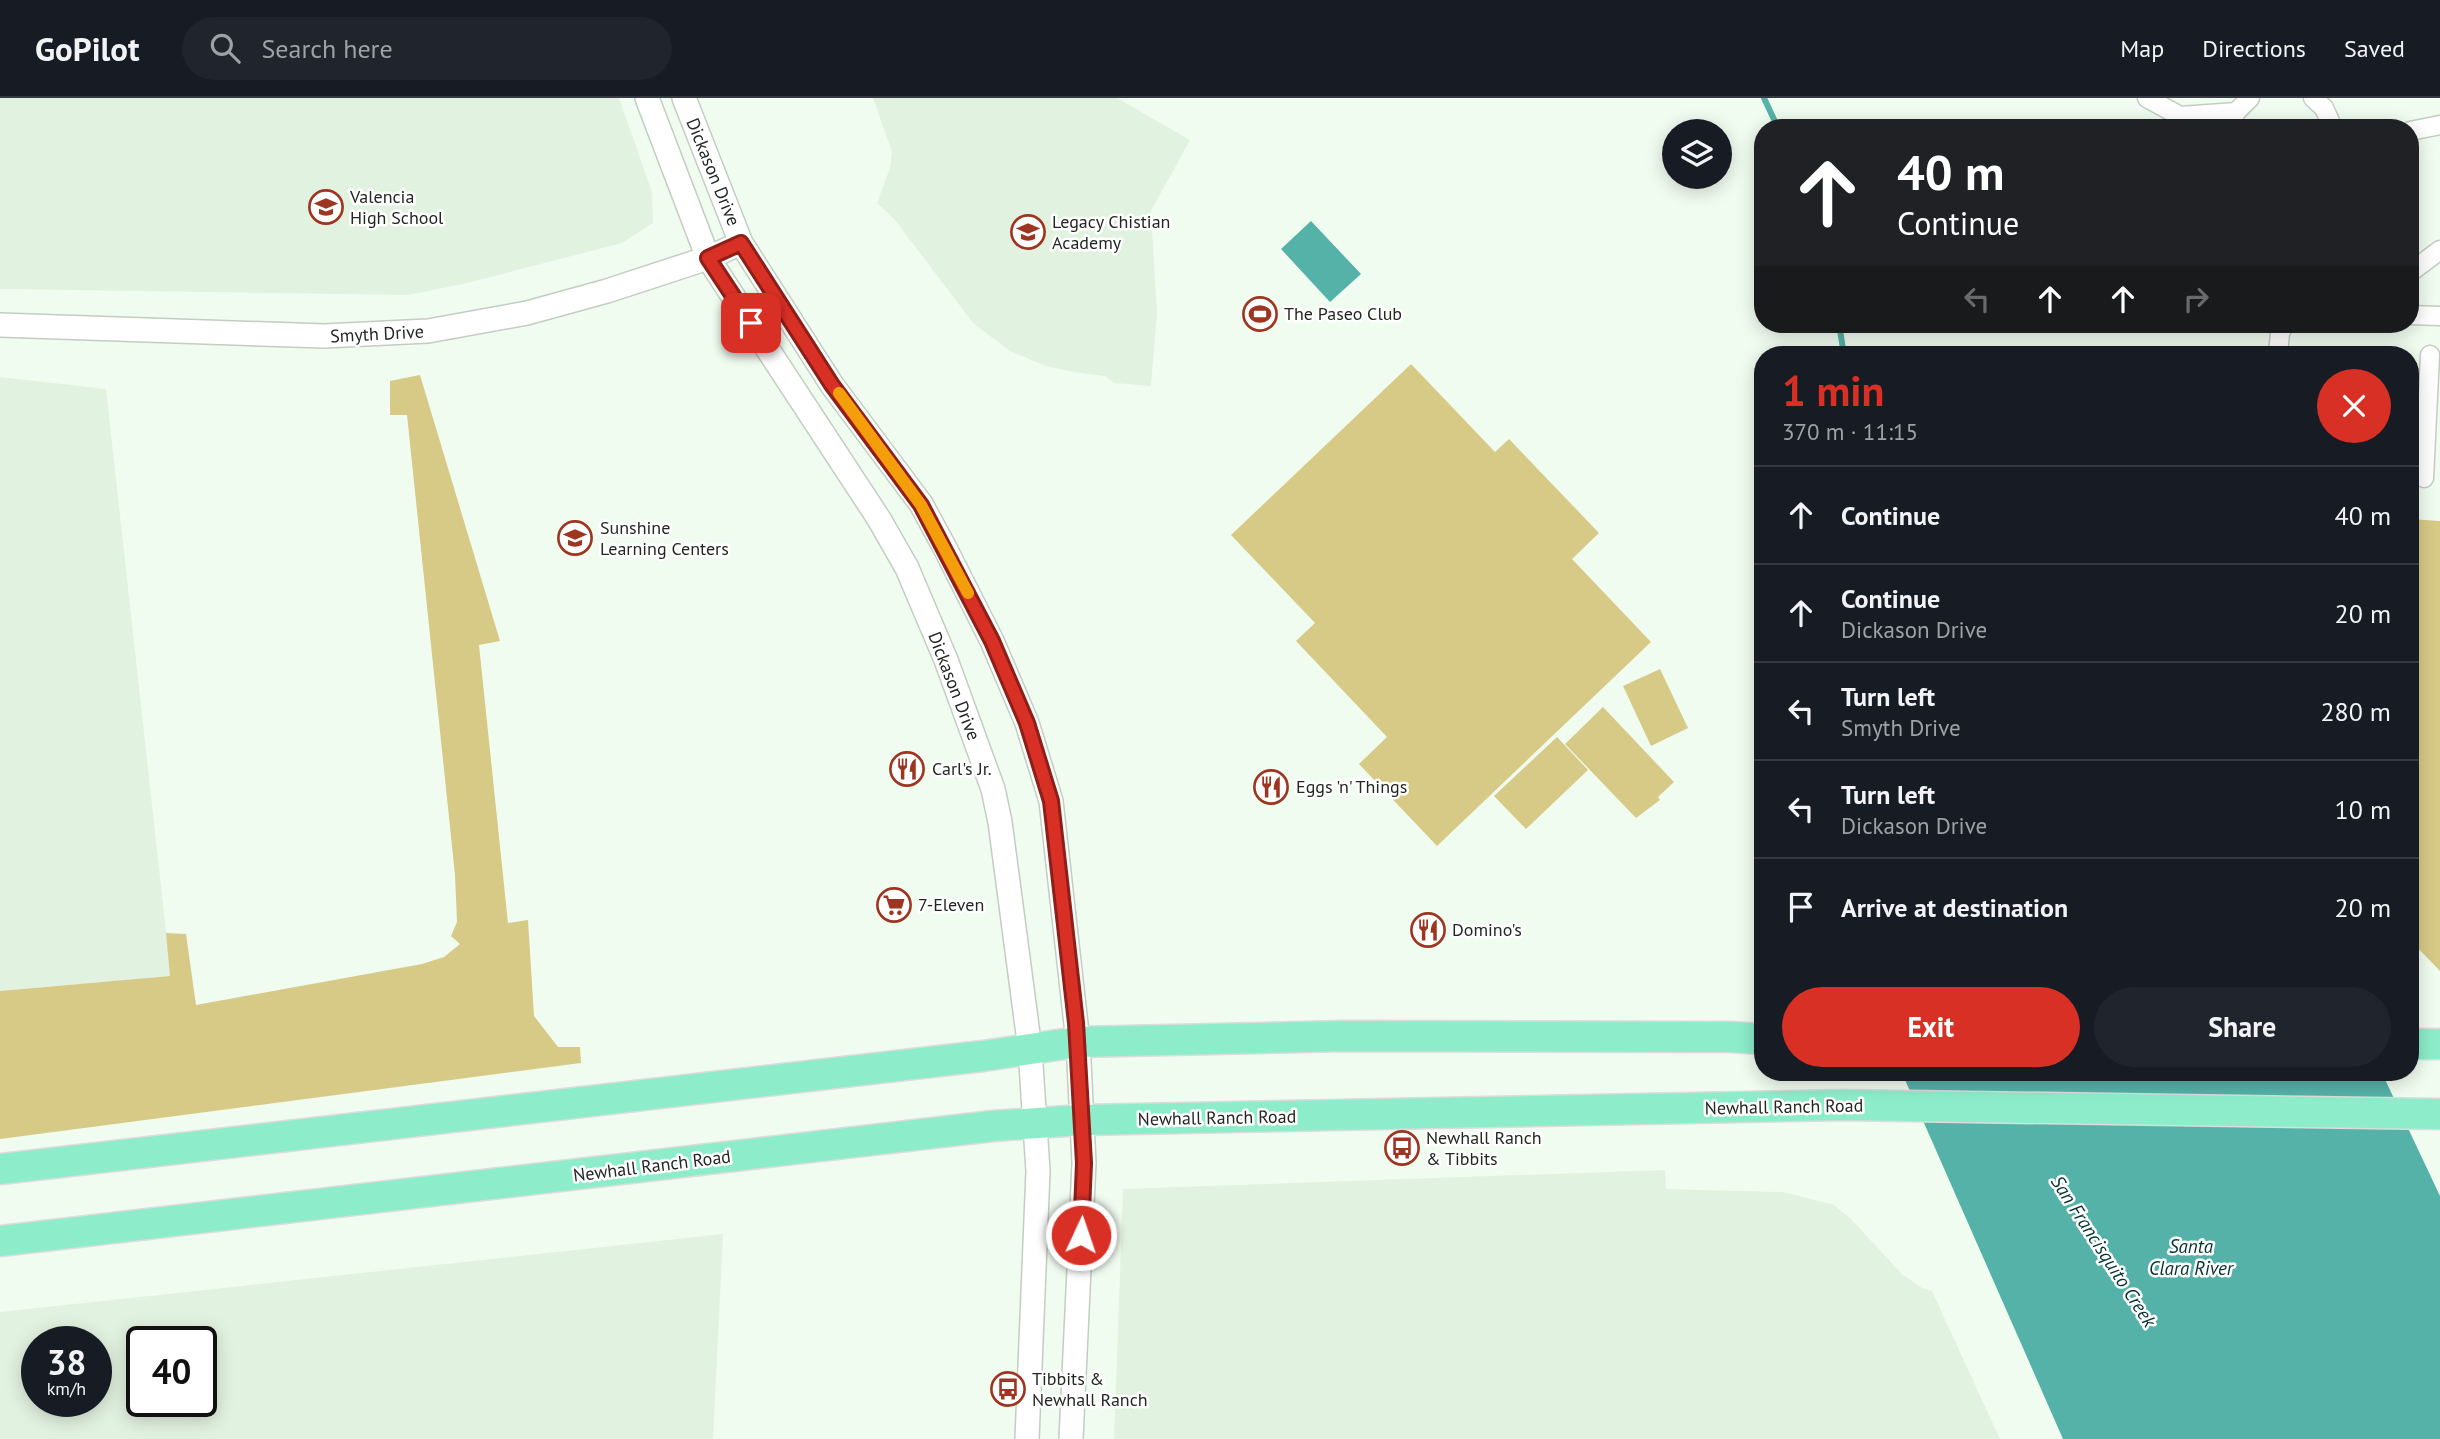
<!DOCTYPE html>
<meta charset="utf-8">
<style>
:root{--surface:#171b24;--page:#20242c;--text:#f1f3f6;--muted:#9ea1a6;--line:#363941;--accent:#d93025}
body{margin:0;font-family:"PT Sans",sans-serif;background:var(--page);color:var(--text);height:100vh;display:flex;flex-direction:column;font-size:26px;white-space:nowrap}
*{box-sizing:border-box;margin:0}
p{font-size:23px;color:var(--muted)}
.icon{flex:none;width:38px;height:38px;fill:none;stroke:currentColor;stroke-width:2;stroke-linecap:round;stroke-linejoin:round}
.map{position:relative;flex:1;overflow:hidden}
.side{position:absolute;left:1754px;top:248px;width:665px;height:735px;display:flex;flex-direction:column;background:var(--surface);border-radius:28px;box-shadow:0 4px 18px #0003}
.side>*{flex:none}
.guide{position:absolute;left:1754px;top:21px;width:665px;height:214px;border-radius:28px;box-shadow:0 4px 18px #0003;background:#202124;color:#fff;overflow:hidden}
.buttons{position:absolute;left:1662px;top:21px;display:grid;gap:14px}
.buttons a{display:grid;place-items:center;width:70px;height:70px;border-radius:50%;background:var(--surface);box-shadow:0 4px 18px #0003;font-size:35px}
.speed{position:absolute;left:21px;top:1228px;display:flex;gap:14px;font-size:35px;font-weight:700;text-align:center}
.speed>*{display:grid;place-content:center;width:91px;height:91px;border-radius:50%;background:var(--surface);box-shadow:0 4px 18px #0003;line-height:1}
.speed small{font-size:18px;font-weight:400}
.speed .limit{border:4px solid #111;border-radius:10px;background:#fff;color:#111}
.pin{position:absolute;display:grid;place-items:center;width:60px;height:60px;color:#fff;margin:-30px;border-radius:14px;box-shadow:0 4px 10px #0006}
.me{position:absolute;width:77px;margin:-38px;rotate:3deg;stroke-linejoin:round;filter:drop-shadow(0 0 5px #0008)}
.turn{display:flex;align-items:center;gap:24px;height:147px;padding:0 28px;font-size:32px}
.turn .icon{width:91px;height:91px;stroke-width:2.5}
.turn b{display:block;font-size:49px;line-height:60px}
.lanes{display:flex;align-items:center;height:66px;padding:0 28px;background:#0003;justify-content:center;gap:35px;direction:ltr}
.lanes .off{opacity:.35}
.round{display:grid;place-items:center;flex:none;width:74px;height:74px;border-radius:37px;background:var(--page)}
.head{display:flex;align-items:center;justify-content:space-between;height:119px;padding:0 28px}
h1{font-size:42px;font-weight:600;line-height:52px;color:var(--accent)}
.primary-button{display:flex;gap:14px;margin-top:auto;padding:14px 28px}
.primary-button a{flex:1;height:80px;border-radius:42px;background:var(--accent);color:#fff;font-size:28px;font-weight:600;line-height:80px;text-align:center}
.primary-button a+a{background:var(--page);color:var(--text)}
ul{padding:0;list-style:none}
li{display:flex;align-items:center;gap:21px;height:98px;padding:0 28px;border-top:2px solid var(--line)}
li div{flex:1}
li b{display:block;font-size:26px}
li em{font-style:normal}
header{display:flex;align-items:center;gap:42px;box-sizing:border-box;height:98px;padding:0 35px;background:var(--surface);border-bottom:2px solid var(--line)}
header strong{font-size:33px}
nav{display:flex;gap:38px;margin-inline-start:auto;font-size:24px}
.search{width:490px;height:63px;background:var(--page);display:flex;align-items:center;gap:18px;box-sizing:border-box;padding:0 24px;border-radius:38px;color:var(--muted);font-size:26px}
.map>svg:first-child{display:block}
</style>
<header>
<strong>GoPilot</strong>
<div class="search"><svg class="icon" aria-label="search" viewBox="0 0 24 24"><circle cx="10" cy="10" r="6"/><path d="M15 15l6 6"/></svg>Search here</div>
<nav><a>Map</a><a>Directions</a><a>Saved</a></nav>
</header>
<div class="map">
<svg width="2440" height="1341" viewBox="0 0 2440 1341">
<rect width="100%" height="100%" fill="#f1fcf0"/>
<path fill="#e2f2e0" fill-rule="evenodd" d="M0,0H619L652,94L653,125L622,145L463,186L408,197L0,191Z
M873,0H1117L1190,42L1151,113L1157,215L1151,288L1114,285L1105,278L1073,274L1046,268L1010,253L973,225L895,122L877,105L890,70L892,54Z
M0,279L106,291L171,878L0,893Z
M1665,1072L1666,1091L1783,1094L1834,1107L1851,1121L1902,1176L1922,1190L1932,1193L2000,1341H1114L1123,1091Z
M723,1136L713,1341H0V1214ZM96,1244V1304H37V1244ZM201,1244V1304H142V1244Z"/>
<path fill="#d7ca87" d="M1411,266L1495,354L1509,341L1599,435L1572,461L1651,544L1437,748L1359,666L1387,639L1296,543L1315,525L1231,437Z
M420,277L500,543L479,547L508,825L528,822L534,918L558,949H580L581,965L0,1041V893L170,878L166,835L186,836L196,907L422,866L444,859L460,846L451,838L457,824L455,777L407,317H390V283Z
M2410,421L2440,423V873L2410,842Z
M1660,571L1688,630L1651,648L1623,588Z
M1603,609L1674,684L1658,699L1660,702L1636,720L1565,646Z
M1557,639L1588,672L1526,731L1494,698Z"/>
<path fill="#55b2a8" d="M1311,123L1361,176L1330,204L1281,151Z
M1902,975H2382L2440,1098V1341H2063Z"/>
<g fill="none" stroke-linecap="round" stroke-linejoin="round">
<path stroke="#55b2a8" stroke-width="6" d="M1764,0L1778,30
M1839,226L1844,257"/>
<g stroke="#c3cdc1" stroke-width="21">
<path id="minor" d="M2147,0L2180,18
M2313,0L2324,10L2333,30
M2198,30L2180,18L2236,14
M2230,30L2236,14L2250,0
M2410,33L2440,27
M2412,173L2440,152
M2410,217L2440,218
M2278,257L2280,235L2285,226
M2424,380L2430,257"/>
</g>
<g stroke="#c3cdc1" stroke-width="26">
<path id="tertiary" d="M647,0L708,160L879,421L907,470L946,562L993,691L1000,724L1030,951L1038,1073L1027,1341
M684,0L741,145L832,287L921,406L945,450L992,543L1027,625L1051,703L1078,944L1084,1065L1071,1341
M0,227L324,238L428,233L527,215L607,193L708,160L741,145"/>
</g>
<g stroke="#dcdcdc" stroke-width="33">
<path id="primary" d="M2410,946H2440
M0,1071L983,958L1078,944L1345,938L1731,939L1762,941
M0,1143L993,1028L1082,1022L1843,1007L2440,1016"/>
</g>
<use href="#minor" stroke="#fff" stroke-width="18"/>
<use href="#tertiary" stroke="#fff" stroke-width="23"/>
<use href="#primary" stroke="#8dedcb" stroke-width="30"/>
</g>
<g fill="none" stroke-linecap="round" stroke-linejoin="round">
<g stroke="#8d1f18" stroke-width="18">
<path id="route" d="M751,225L708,160L741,145L832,287L921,407L992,543L1027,625L1051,703L1076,925L1084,1065L1081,1137"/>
</g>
<use href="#route" stroke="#d93025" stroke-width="12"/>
<path stroke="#f59e0b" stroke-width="12" d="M839,295L921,407L968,495"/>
</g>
<defs>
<g id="school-ring" transform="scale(1.75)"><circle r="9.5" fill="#fff" stroke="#9e3520" stroke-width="1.5"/><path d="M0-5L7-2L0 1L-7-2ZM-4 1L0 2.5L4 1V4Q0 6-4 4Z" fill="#9e3520"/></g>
<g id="stadium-ring" transform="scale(1.75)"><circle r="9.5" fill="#fff" stroke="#9e3520" stroke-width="1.5"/><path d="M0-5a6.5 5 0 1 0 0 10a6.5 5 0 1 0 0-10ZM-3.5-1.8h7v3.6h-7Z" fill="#9e3520"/></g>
<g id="restaurant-ring" transform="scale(1.75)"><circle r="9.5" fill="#fff" stroke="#9e3520" stroke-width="1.5"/><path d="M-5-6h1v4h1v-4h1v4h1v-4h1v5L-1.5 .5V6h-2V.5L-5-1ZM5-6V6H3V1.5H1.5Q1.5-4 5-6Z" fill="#9e3520"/></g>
<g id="supermarket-ring" transform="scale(1.75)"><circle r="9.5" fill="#fff" stroke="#9e3520" stroke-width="1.5"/><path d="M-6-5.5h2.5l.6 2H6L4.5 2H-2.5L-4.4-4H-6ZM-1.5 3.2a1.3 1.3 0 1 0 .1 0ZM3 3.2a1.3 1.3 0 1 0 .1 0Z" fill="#9e3520"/></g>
<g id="bus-ring" transform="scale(1.75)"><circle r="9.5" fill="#fff" stroke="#9e3520" stroke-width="1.5"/><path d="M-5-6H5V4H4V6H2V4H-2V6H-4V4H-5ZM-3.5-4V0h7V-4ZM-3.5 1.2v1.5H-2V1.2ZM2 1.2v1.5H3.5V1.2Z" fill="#9e3520"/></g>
</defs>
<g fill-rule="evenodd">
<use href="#school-ring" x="326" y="109"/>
<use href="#school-ring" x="1028" y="134"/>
<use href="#stadium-ring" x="1260" y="216"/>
<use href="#school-ring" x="575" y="440"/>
<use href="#restaurant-ring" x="907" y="671"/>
<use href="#restaurant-ring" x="1271" y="689"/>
<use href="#supermarket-ring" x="894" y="807"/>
<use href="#restaurant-ring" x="1428" y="832"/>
<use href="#bus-ring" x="1402" y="1050"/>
<use href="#bus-ring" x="1008" y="1291"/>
</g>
<g text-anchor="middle" stroke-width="5" stroke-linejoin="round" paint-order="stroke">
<g font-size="18" fill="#232723" stroke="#fff">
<text transform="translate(713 74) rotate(68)" y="6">Dickason Drive</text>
<text transform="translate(377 236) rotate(-3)" y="6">Smyth Drive</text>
<text transform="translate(954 588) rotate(69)" y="6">Dickason Drive</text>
<text transform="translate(1784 1009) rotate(-1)" y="6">Newhall Ranch Road</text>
<text transform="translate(1217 1020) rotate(-1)" y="6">Newhall Ranch Road</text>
<text transform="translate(652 1068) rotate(-7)" y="6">Newhall Ranch Road</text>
</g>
<g font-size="18" fill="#232723" stroke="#fff" text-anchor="start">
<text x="350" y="105">Valencia<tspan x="350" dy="21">High School</tspan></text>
<text x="1052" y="130">Legacy Chistian<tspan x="1052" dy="21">Academy</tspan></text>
<text x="1284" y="222">The Paseo Club</text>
<text x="600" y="436">Sunshine<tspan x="600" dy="21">Learning Centers</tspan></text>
<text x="932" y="677">Carl's Jr.</text>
<text x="1296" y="695">Eggs 'n' Things</text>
<text x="918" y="813">7-Eleven</text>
<text x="1452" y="838">Domino's</text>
<text x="1426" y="1046">Newhall Ranch<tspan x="1426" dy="21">&amp; Tibbits</tspan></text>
<text x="1032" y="1287">Tibbits &amp;<tspan x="1032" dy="21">Newhall Ranch</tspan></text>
</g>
<g font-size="19" font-style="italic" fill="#04332f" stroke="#fff">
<text x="2191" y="1155">Santa<tspan x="2191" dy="22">Clara River</tspan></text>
<text transform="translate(2104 1153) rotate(57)" y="7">San Francisquito Creek</text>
</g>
</g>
</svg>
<div class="buttons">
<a><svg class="icon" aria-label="layers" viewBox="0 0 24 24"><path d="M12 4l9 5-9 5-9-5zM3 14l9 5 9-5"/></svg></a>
</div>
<div class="speed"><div>38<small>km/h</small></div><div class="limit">40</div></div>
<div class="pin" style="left:751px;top:225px;background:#d93025"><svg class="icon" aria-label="arrive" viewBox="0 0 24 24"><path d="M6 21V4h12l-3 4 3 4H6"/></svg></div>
<svg class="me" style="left:1081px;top:1137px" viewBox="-20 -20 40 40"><circle r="17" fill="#d93025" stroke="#fff" stroke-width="3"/><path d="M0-11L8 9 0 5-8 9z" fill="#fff"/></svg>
<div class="guide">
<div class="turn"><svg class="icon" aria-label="ahead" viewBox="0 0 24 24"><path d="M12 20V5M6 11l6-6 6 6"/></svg><div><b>40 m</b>Continue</div></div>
<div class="lanes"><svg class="icon off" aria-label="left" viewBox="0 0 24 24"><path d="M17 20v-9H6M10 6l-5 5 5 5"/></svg><svg class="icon" aria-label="ahead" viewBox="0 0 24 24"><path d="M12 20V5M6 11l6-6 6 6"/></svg><svg class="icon" aria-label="ahead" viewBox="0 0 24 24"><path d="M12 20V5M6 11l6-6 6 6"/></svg><svg class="icon off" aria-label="right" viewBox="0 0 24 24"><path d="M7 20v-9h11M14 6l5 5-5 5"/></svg></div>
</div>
<section class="side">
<div class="head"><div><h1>1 min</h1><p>370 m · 11:15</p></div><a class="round" style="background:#d93025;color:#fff"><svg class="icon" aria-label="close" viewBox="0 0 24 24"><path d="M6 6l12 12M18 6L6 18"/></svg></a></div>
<ul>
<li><svg class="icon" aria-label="ahead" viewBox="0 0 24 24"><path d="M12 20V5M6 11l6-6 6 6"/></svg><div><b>Continue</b></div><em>40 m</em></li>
<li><svg class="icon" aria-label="ahead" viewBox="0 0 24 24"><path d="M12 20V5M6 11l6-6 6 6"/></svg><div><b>Continue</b><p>Dickason Drive</p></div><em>20 m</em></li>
<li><svg class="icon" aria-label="left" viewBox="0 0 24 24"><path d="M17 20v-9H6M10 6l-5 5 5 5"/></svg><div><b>Turn left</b><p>Smyth Drive</p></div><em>280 m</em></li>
<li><svg class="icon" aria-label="left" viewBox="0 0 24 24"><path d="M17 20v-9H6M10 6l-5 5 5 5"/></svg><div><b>Turn left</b><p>Dickason Drive</p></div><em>10 m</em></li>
<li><svg class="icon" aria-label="arrive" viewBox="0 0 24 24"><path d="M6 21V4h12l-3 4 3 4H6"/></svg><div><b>Arrive at destination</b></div><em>20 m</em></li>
</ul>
<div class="primary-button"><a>Exit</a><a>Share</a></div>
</section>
</div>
